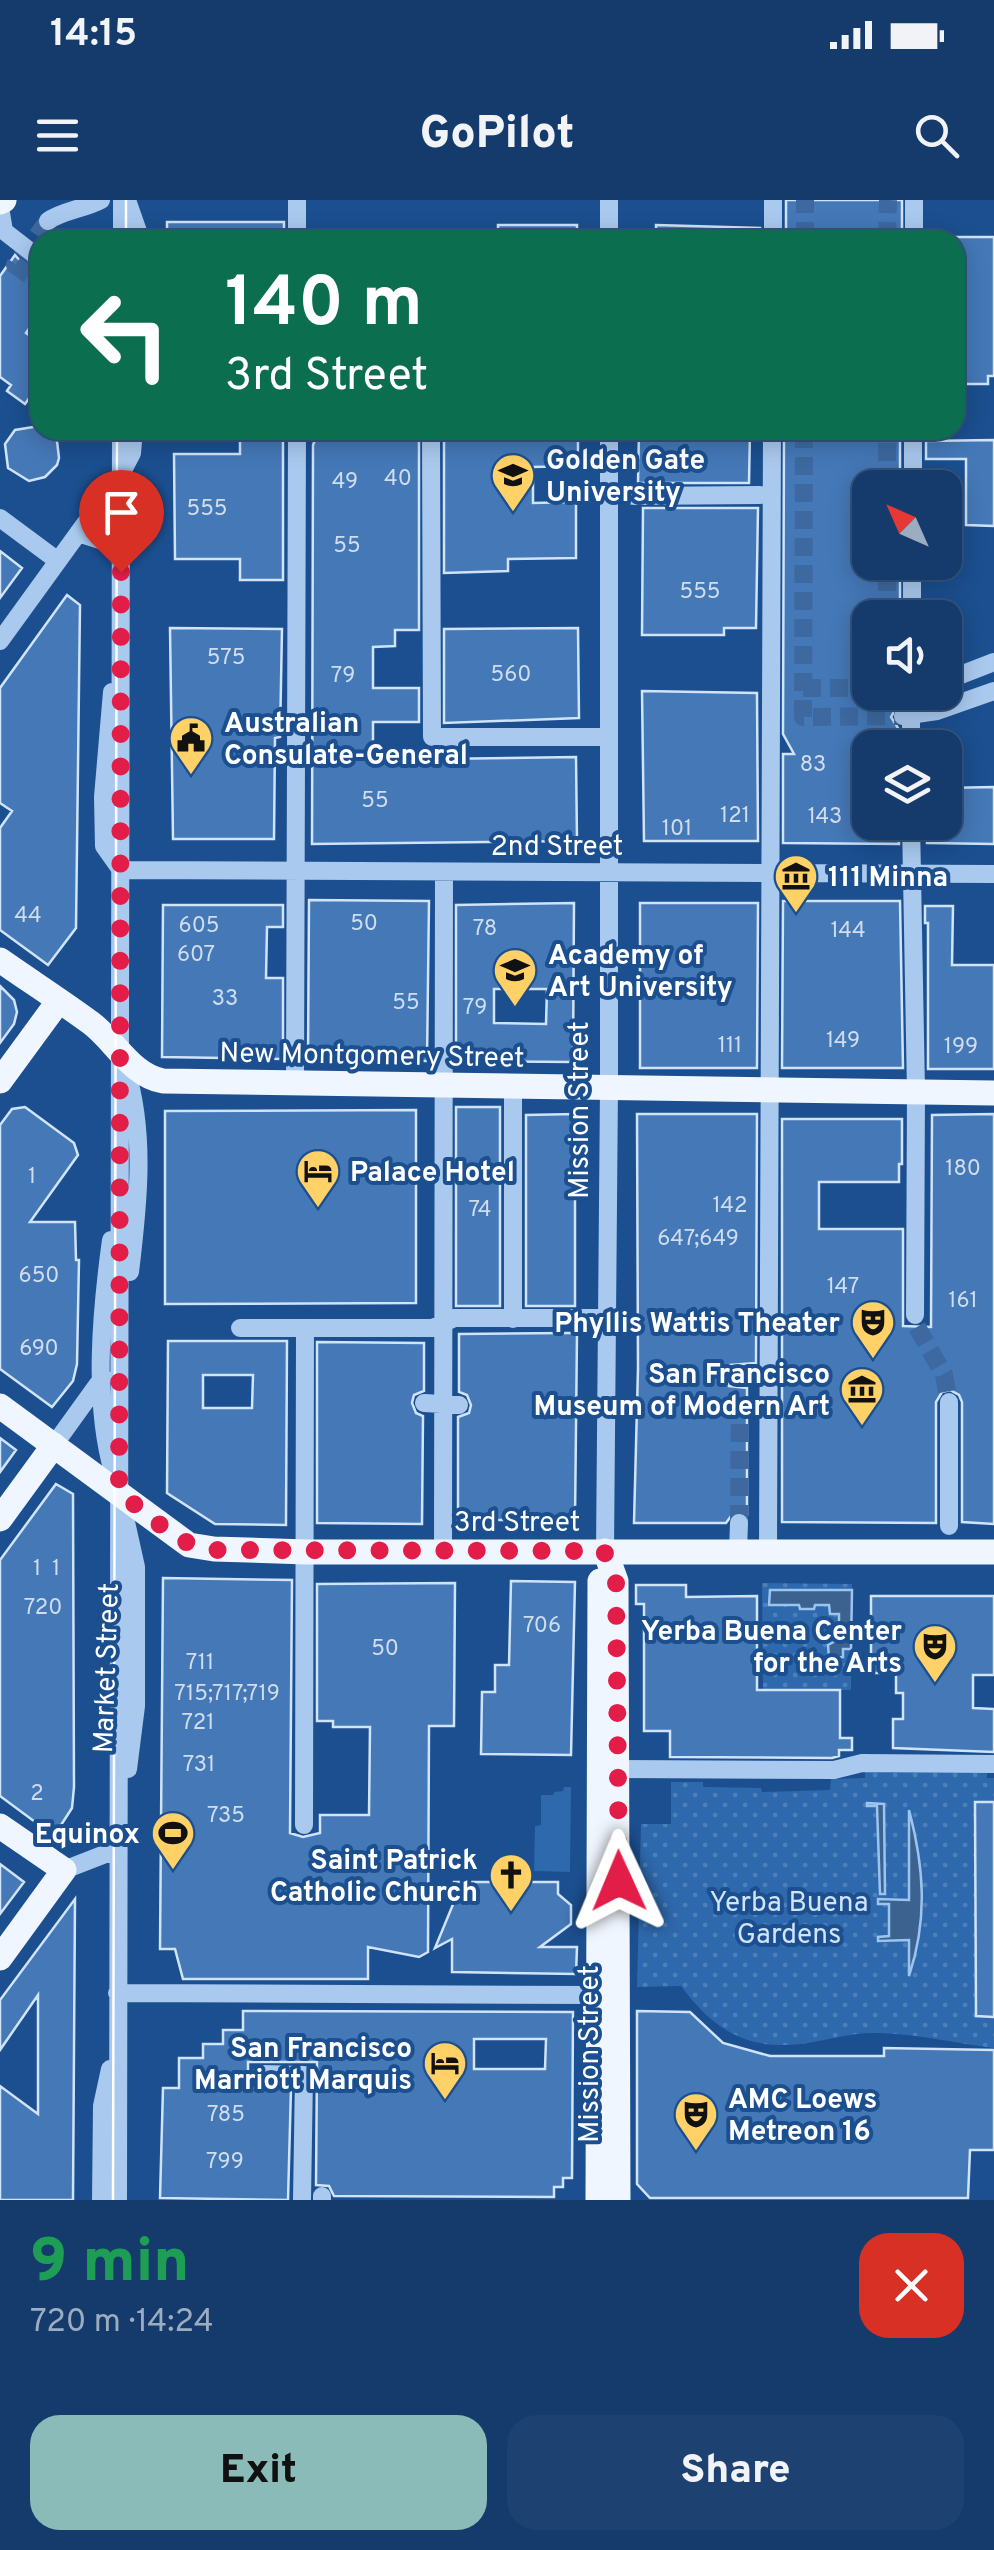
<!DOCTYPE html>
<meta charset="utf-8">
<style>
:root{--surface:#143b6b;--page:#1d4271;--text:#f1f3f6;--muted:#9dadc1;--line:#33557e;--accent:#8bbbb9}
body{margin:0;font-family:Overpass,sans-serif;background:var(--page);color:var(--text);height:100vh;display:flex;flex-direction:column;font-size:38px;white-space:nowrap}
*{box-sizing:border-box;margin:0}
p{font-size:32px;color:var(--muted)}
.icon{flex:none;width:55px;height:55px;fill:none;stroke:currentColor;stroke-width:2;stroke-linecap:round;stroke-linejoin:round}
.map{position:relative;height:2000px;overflow:hidden}
.panel{display:flex;flex-direction:column;background:var(--surface);flex:1}
.panel>*{flex:none}
.top-card{position:absolute;left:30px;top:30px;width:935px;height:210px;border-radius:30px;box-shadow:0 5px 25px #0003,0 0 0 2px var(--line);background:#0b6e4f;color:#fff;overflow:hidden}
.needle{width:65px;rotate:315deg}
.tools{position:absolute;left:852px;top:270px;display:grid;gap:20px}
.tools a{display:grid;place-items:center;width:110px;height:110px;border-radius:20px;background:var(--surface);box-shadow:0 5px 25px #0003,0 0 0 2px var(--line);font-size:50px}
.pin{position:absolute;display:grid;place-items:center;width:85px;height:85px;color:#fff;margin:-102px -42px;border-radius:50% 50% 50% 0;rotate:-45deg;box-shadow:0 0 10px #0007}
.pin .icon{rotate:45deg}
.me{position:absolute;width:110px;margin:-55px;rotate:359deg;stroke-linejoin:round;filter:drop-shadow(0 0 8px #0008)}
.turn{display:flex;align-items:center;gap:35px;height:210px;padding:0 30px;font-size:45px}
.turn .icon{width:130px;height:130px;stroke-width:2.5}
.turn b{display:block;font-size:70px;line-height:85px}
.round{display:grid;place-items:center;flex:none;width:105px;height:105px;border-radius:30px;background:var(--page)}
.overview{display:flex;align-items:center;justify-content:space-between;height:170px;padding:0 30px}
h1{font-size:60px;font-weight:800;line-height:75px;color:#1e9e55}
.action{display:flex;gap:20px;margin-top:auto;padding:20px 30px}
.action a{flex:1;height:115px;border-radius:30px;background:var(--accent);color:#111;font-size:40px;font-weight:800;line-height:115px;text-align:center}
.action a+a{background:var(--page);color:var(--text)}
.status{display:flex;justify-content:space-between;align-items:center;height:70px;padding:0 50px;background:var(--surface);direction:ltr}
.status svg{height:28px;fill:currentColor}
header{display:flex;justify-content:space-between;align-items:center;height:130px;padding:0 30px;background:var(--surface);font-size:45px;font-weight:800}
.map>svg:first-child{display:block}
</style>
<div class="status"><b>14:15</b><svg viewBox="0 0 49 12"><path d="M0 12V9h3v3zM5 12V6h3v6zM10 12V3h3v9zM15 12V0h3v12zM26 1h20v11H26zM47 4h2v5h-2z"/></svg></div>
<header><svg class="icon" aria-label="menu" viewBox="0 0 24 24"><path d="M4 6h16M4 12h16M4 18h16"/></svg>GoPilot<svg class="icon" aria-label="search" viewBox="0 0 24 24"><circle cx="10" cy="10" r="6"/><path d="M15 15l6 6"/></svg></header>
<div class="map">
<svg width="994" height="2000" viewBox="0 0 994 2000">
<defs>
<pattern id="park-dots" width="8" height="8" patternUnits="userSpaceOnUse" patternTransform="scale(2.5)"><rect width="8" height="8" fill="#2e69ad"/><path d="M2 2h.1M6 6h.1" fill="none" stroke="#4d80b9" stroke-width="1.8" stroke-linecap="round"/></pattern>
</defs>
<rect width="100%" height="100%" fill="#1b4f8f"/>
<path fill="#2e69ad" d="M564,1587H571L570,1672L534,1671L535,1626L541,1625V1595H553L554,1592L563,1591Z"/>
<path fill="url(#park-dots)" d="M762,1383L852,1384L851,1490H763Z
M865,1568L987,1572V1578H994V1848C955,1843 916,1834 878,1833C854,1832 831,1839 808,1843C750,1852 715,1832 681,1786L637,1787L641,1624H671V1582H703V1587L761,1588L762,1592L830,1590L831,1579L865,1578Z"/>
<path fill="#3c6290" stroke="#9cc4f0" stroke-width="2.5" d="M770,1390H852L851,1449H843V1457L829,1458L828,1445L839,1439V1414H830L829,1405H815L814,1409H800L799,1405H769Z
M867,1603L884,1604L885,1694H880L877,1606H867Z
M909,1610C924,1667 928,1719 909,1776V1740L878,1741V1737L889,1736V1704H878V1699L909,1700Z"/>
<path fill="#4478b7" stroke="#cfe3fa" stroke-width="2.5" fill-rule="evenodd" d="M786,0H902V40H786Z
M167,22H284V40H167Z
M498,25H577V40H498Z
M656,25L760,28V40H656Z
M955,37H994V176H988V184H955Z
M15,55L31,73L40,75V113L26,133L40,143V183L25,204L7,191L11,185L0,177V76Z
M39,226L57,241L59,258L57,265L45,277L29,281L8,268L5,244L15,230Z
M578,230V266L533,267V303L576,302V358L508,359V371L444,373V232Z
M639,230H750L749,283H638Z
M784,230H900V288H870V362H900V418H870V492H898V505L891,517L898,528V541L887,546L870,541V622H898L899,644L783,643V554H794L783,534Z
M386,231V238H419V430H395V446L373,447V488H419V522H373V553L435,552V559L576,557L577,641L312,644L313,245L315,240L322,237V233L327,231Z
M240,240H283V380H240V359H175L174,254H240Z
M994,240V326L966,325V259H926V241Z
M643,308H758L756,428H724V435H642Z
M0,351L22,368L0,398Z
M67,395L80,405L76,728L48,765L0,730V628L12,611L0,603V488Z
M170,428L282,429L280,537L275,538L274,639H173Z
M578,428L579,518L444,523V429Z
M642,491L757,493L758,641H644Z
M994,587V644L927,643V622H945V588Z
M309,700L429,701L427,861L308,860Z
M783,701H900L903,868H782Z
M574,703L573,862L456,861V705ZM494,789H547L546,824L494,823Z
M640,703H758L757,868H640Z
M163,705H283V727H267L266,778H283V859L162,857Z
M925,706H953L952,765H994V869H928V723H925Z
M0,786L14,800L17,812L14,824L0,843Z
M25,907L74,943L78,955L30,1022H75L76,1060H79L77,1164L73,1181L52,1207L0,1169V925L12,909Z
M456,907H500V1106H456Z
M416,910V1103L165,1104V911Z
M575,914V1106H526V915Z
M637,914H757L756,1163L730,1165L724,1175L729,1186L747,1188V1314L734,1312L726,1323H634L638,1168Z
M994,914V1324L962,1322V1202L959,1195L950,1190L942,1192L936,1202V1323L782,1322V919H902V964H899V982H819V1029H903V1126L931,1127L932,915Z
M569,1133H577L575,1320H458V1217L469,1213L471,1205L467,1195L459,1192V1134Z
M168,1141H287L286,1325L215,1324L167,1293ZM203,1175H253L252,1208H203Z
M317,1142L424,1143V1191L414,1195L412,1203L416,1213L423,1216L422,1324L317,1323Z
M0,1238L16,1250L0,1272Z
M56,1284L73,1294L74,1587L72,1608L54,1636L0,1596V1360Z
M163,1378L292,1380L290,1633L303,1637L320,1633V1615H369L370,1527H333V1521H317V1384L455,1383L454,1526H429L428,1752L419,1757L368,1747V1779H183L175,1749H160Z
M511,1381L575,1382L571,1555L481,1554L482,1492H495V1465H509Z
M636,1385H686V1397L757,1396V1490H840V1538H852V1550H839V1556L832,1558L670,1557V1531H644V1404H636Z
M871,1396H994V1475H973V1508L994,1509V1552L893,1548V1519H903V1493H896V1473H871Z
M975,1602H994V1817L976,1816Z
M0,1664L24,1682L0,1714Z
M454,1682H558V1694L571,1705V1724L540,1747H577L576,1774L452,1772V1739L435,1748L454,1702Z
M75,1699L73,2000H0V1886L38,1914V1795L0,1850V1800Z
M243,1811L573,1812L572,1978H563V1987H554V1997L334,1996L329,1986L316,1985L317,1862H248V1888H291L288,2000L160,1998L163,1888H179V1858H203V1844H223V1830H243ZM474,1839H546L545,1869H474Z
M637,1811L690,1812L723,1843L770,1856H884V1848L994,1850V1950H970L968,1998H650L637,1984Z"/>
<g fill="none" stroke-linecap="round" stroke-linejoin="round">
<path stroke="#3d69a0" stroke-width="18" stroke-dasharray="18 9" stroke-linecap="butt" d="M805,40V0
M887,40L888,0
M29,75L15,65L48,21
M804,230L803,517L903,516
M887,288V230
M887,418V362
M803,488H870
M887,492V517
M917,1127L944,1175L949,1202
M739,1323L740,1188"/>
<path stroke="#a9c9ee" stroke-width="18" d="M127,0L141,40
M609,0V40
M0,7L4,31L35,55L38,63
M48,21C61,11 84,9 101,0
M122,40V0
M297,40V0
M773,40V0
M914,40V0
M431,230L432,537H608
M913,288V230
M634,296L760,295
M0,318L58,361
M78,333L121,347
M912,418V362
M0,441L121,274L132,253L134,230
M945,481L994,462
M112,492L103,597L104,646L121,670
M911,548V492
M911,622L916,891L915,1115
M121,670L994,674
M126,870C146,934 138,1006 130,1072
M295,883L297,230
M111,1040C101,1113 93,1202 113,1272
M513,1119V887
M240,1128H433L454,1118H607
M736,1176L769,1175
M424,1203L459,1205
M54,1245L103,1177
M126,1322L136,1367V1506L128,1569
M949,1326V1202
M605,1351L609,887V230
M738,1351L739,1323
M443,1352L444,672
M768,1352L772,230
M618,1569L834,1570L862,1563L994,1564
M304,1625L305,1128
M64,1670L118,1649
M117,1793L597,1795
M261,1874L304,1875L302,2000
M101,2000L102,1906L110,1869
M118,2000L121,230
M322,2000V1996"/>
<path stroke="#f0f6ff" stroke-width="25" d="M0,2L4,0
M0,760C30,781 61,801 91,823C115,841 132,876 163,881L994,893
M0,881L58,802
M0,1206L189,1345L214,1349L307,1352H994
M0,1319L54,1245
M605,1351L616,1381L618,2000
M0,1626L64,1670L0,1758
M598,2000L600,1381"/>
<path stroke="#fff" stroke-width="2.5" d="M126,40V0
M113,2000L117,230"/>
<path stroke="#a9c9ee" stroke-width="18" d="M903,516L937,511L994,491"/>
</g>
<g fill="none" stroke-linecap="round" stroke-linejoin="round">
<path stroke="#e11d48" stroke-width="18" stroke-dasharray="0 32.4" d="M121,372L119,1292L179,1340L214,1350L604,1351L616,1380L619,1681"/>
</g>
<defs>
<g id="university-pin" transform="scale(2.25)"><path d="M0 17L-7.5 6A9.5 9.5 0 1 1 7.5 6Z" fill="#ffd166" stroke="#1b4f8f"/><path d="M0-5L7-2L0 1L-7-2ZM-4 1L0 2.5L4 1V4Q0 6-4 4Z" fill="#111"/></g>
<g id="civic-pin" transform="scale(2.25)"><path d="M0 17L-7.5 6A9.5 9.5 0 1 1 7.5 6Z" fill="#ffd166" stroke="#1b4f8f"/><path d="M-.6-6.5H3V-4.5H.6V-3L4-1V1h2V6H-6V1h2V-1L-.6-3ZM-1.2 2.5V6h2.4V2.5Z" fill="#111"/></g>
<g id="museum-pin" transform="scale(2.25)"><path d="M0 17L-7.5 6A9.5 9.5 0 1 1 7.5 6Z" fill="#ffd166" stroke="#1b4f8f"/><path d="M0-6L6-3V-2H-6V-3ZM-5-1h2V3h-2ZM-1-1h2V3h-2ZM3-1h2V3H3ZM-6 4H6V6H-6Z" fill="#111"/></g>
<g id="hotel-pin" transform="scale(2.25)"><path d="M0 17L-7.5 6A9.5 9.5 0 1 1 7.5 6Z" fill="#ffd166" stroke="#1b4f8f"/><path d="M-6-4.5h1.5V1H6V5H4.5V3h-9V5H-6ZM-4 0a1.8 1.8 0 1 1 3.6 0ZM.5 0V-2.5h3Q6-2.5 6 0Z" fill="#111"/></g>
<g id="theatre-pin" transform="scale(2.25)"><path d="M0 17L-7.5 6A9.5 9.5 0 1 1 7.5 6Z" fill="#ffd166" stroke="#1b4f8f"/><path d="M-5-5.5Q0-4 5-5.5V0Q5 5 0 6Q-5 5-5 0ZM-3.3-2.5H-1v1.5H-3.3ZM1-2.5H3.3v1.5H1ZM-2.8 1Q0 5.5 2.8 1Z" fill="#111"/></g>
<g id="stadium-pin" transform="scale(2.25)"><path d="M0 17L-7.5 6A9.5 9.5 0 1 1 7.5 6Z" fill="#ffd166" stroke="#1b4f8f"/><path d="M0-5a6.5 5 0 1 0 0 10a6.5 5 0 1 0 0-10ZM-3.5-1.8h7v3.6h-7Z" fill="#111"/></g>
<g id="church-pin" transform="scale(2.25)"><path d="M0 17L-7.5 6A9.5 9.5 0 1 1 7.5 6Z" fill="#ffd166" stroke="#1b4f8f"/><path d="M-1.2-6h2.4v3.5h3.3v2.4h-3.3V6h-2.4V-.1h-3.3v-2.4h3.3Z" fill="#111"/></g>
</defs>
<g fill-rule="evenodd">
<use href="#university-pin" x="513" y="275"/>
<use href="#civic-pin" x="191" y="538"/>
<use href="#museum-pin" x="796" y="676"/>
<use href="#university-pin" x="515" y="770"/>
<use href="#hotel-pin" x="318" y="971"/>
<use href="#theatre-pin" x="873" y="1122"/>
<use href="#museum-pin" x="862" y="1189"/>
<use href="#theatre-pin" x="935" y="1446"/>
<use href="#stadium-pin" x="173" y="1633"/>
<use href="#church-pin" x="511" y="1675"/>
<use href="#hotel-pin" x="445" y="1863"/>
<use href="#theatre-pin" x="696" y="1914"/>
</g>
<g text-anchor="middle" stroke-width="8" stroke-linejoin="round" paint-order="stroke">
<g font-size="22" fill="#d0dded">
<text x="398" y="285">40</text>
<text x="345" y="288">49</text>
<text x="207" y="315">555</text>
<text x="347" y="352">55</text>
<text x="700" y="398">555</text>
<text x="226" y="464">575</text>
<text x="511" y="481">560</text>
<text x="343" y="482">79</text>
<text x="813" y="571">83</text>
<text x="375" y="607">55</text>
<text x="735" y="622">121</text>
<text x="825" y="623">143</text>
<text x="677" y="635">101</text>
<text x="28" y="722">44</text>
<text x="364" y="730">50</text>
<text x="199" y="732">605</text>
<text x="485" y="735">78</text>
<text x="848" y="737">144</text>
<text x="196" y="761">607</text>
<text x="225" y="805">33</text>
<text x="406" y="809">55</text>
<text x="475" y="814">79</text>
<text x="843" y="847">149</text>
<text x="730" y="852">111</text>
<text x="961" y="853">199</text>
<text x="963" y="975">180</text>
<text x="32" y="983">1</text>
<text x="730" y="1012">142</text>
<text x="480" y="1016">74</text>
<text x="698" y="1045">647;649</text>
<text x="39" y="1082">650</text>
<text x="843" y="1093">147</text>
<text x="963" y="1107">161</text>
<text x="39" y="1155">690</text>
<text x="37" y="1375">1</text>
<text x="56" y="1375">1</text>
<text x="43" y="1414">720</text>
<text x="542" y="1432">706</text>
<text x="385" y="1455">50</text>
<text x="200" y="1469">711</text>
<text x="227" y="1500">715;717;719</text>
<text x="198" y="1529">721</text>
<text x="199" y="1571">731</text>
<text x="37" y="1600">2</text>
<text x="226" y="1622">735</text>
<text x="226" y="1921">785</text>
<text x="225" y="1968">799</text>
</g>
<g font-size="28" font-weight="bold" fill="#fff" stroke="#1b4f8f" text-anchor="start">
<text x="546" y="269">Golden Gate<tspan x="546" dy="32">University</tspan></text>
<text x="224" y="532">Australian<tspan x="224" dy="32">Consulate-General</tspan></text>
<text x="828" y="686">111 Minna</text>
<text x="548" y="764">Academy of<tspan x="548" dy="32">Art University</tspan></text>
<text x="350" y="981">Palace Hotel</text>
<text x="840" y="1132" text-anchor="end">Phyllis Wattis Theater</text>
<text x="830" y="1183" text-anchor="end">San Francisco<tspan x="830" dy="32">Museum of Modern Art</tspan></text>
<text x="902" y="1440" text-anchor="end">Yerba Buena Center<tspan x="902" dy="32">for the Arts</tspan></text>
<text x="140" y="1643" text-anchor="end">Equinox</text>
<text x="478" y="1669" text-anchor="end">Saint Patrick<tspan x="478" dy="32">Catholic Church</tspan></text>
<text x="412" y="1857" text-anchor="end">San Francisco<tspan x="412" dy="32">Marriott Marquis</tspan></text>
<text x="728" y="1908">AMC Loews<tspan x="728" dy="32">Metreon 16</tspan></text>
</g>
<g font-size="28" fill="#fff" stroke="#1b4f8f">
<text x="557" y="655">2nd Street</text>
<text transform="translate(372 854) rotate(1)" y="10">New Montgomery Street</text>
<text transform="translate(578 910) rotate(-90)" y="10">Mission Street</text>
<text x="517" y="1331">3rd Street</text>
<text transform="translate(105 1468) rotate(-88)" y="10">Market Street</text>
<text transform="translate(588 1854) rotate(-90)" y="10">Mission Street</text>
</g>
<g font-size="28" fill="#cfe3fa" stroke="#1b4f8f">
<text x="789" y="1711">Yerba Buena<tspan x="789" dy="32">Gardens</tspan></text>
</g>
</g>
</svg>
<div class="tools">
<a><svg class="needle" viewBox="-14 -14 28 28"><path d="M0-13l5 13h-10z" fill="#e53935"/><path d="M0 13l5-13h-10z" fill="#9dadc1"/></svg></a>
<a><svg class="icon" aria-label="sound" viewBox="0 0 24 24"><path d="M4 9h4l5-4v14l-5-4H4zM17 9q2 3 0 6"/></svg></a>
<a><svg class="icon" aria-label="layers" viewBox="0 0 24 24"><path d="M12 4l9 5-9 5-9-5zM3 14l9 5 9-5"/></svg></a>
</div>
<div class="pin" style="left:121px;top:372px;background:#d93025"><svg class="icon" aria-label="arrive" viewBox="0 0 24 24"><path d="M6 21V4h12l-3 4 3 4H6"/></svg></div>
<svg class="me" style="left:619px;top:1681px" viewBox="-20 -20 40 40"><path d="M0-17L14 15 0 8-14 15z" fill="#e11d48" stroke="#fff" stroke-width="4"/></svg>
<div class="top-card">
<div class="turn"><svg class="icon" aria-label="left" viewBox="0 0 24 24"><path d="M17 20v-9H6M10 6l-5 5 5 5"/></svg><div><b>140 m</b>3rd Street</div></div>
</div>
</div>
<section class="panel">
<div class="overview"><div><h1>9 min</h1><p>720 m · 14:24</p></div><a class="round" style="background:#d93025;color:#fff"><svg class="icon" aria-label="close" viewBox="0 0 24 24"><path d="M6 6l12 12M18 6L6 18"/></svg></a></div>
<div class="action"><a>Exit</a><a>Share</a></div>
</section>
